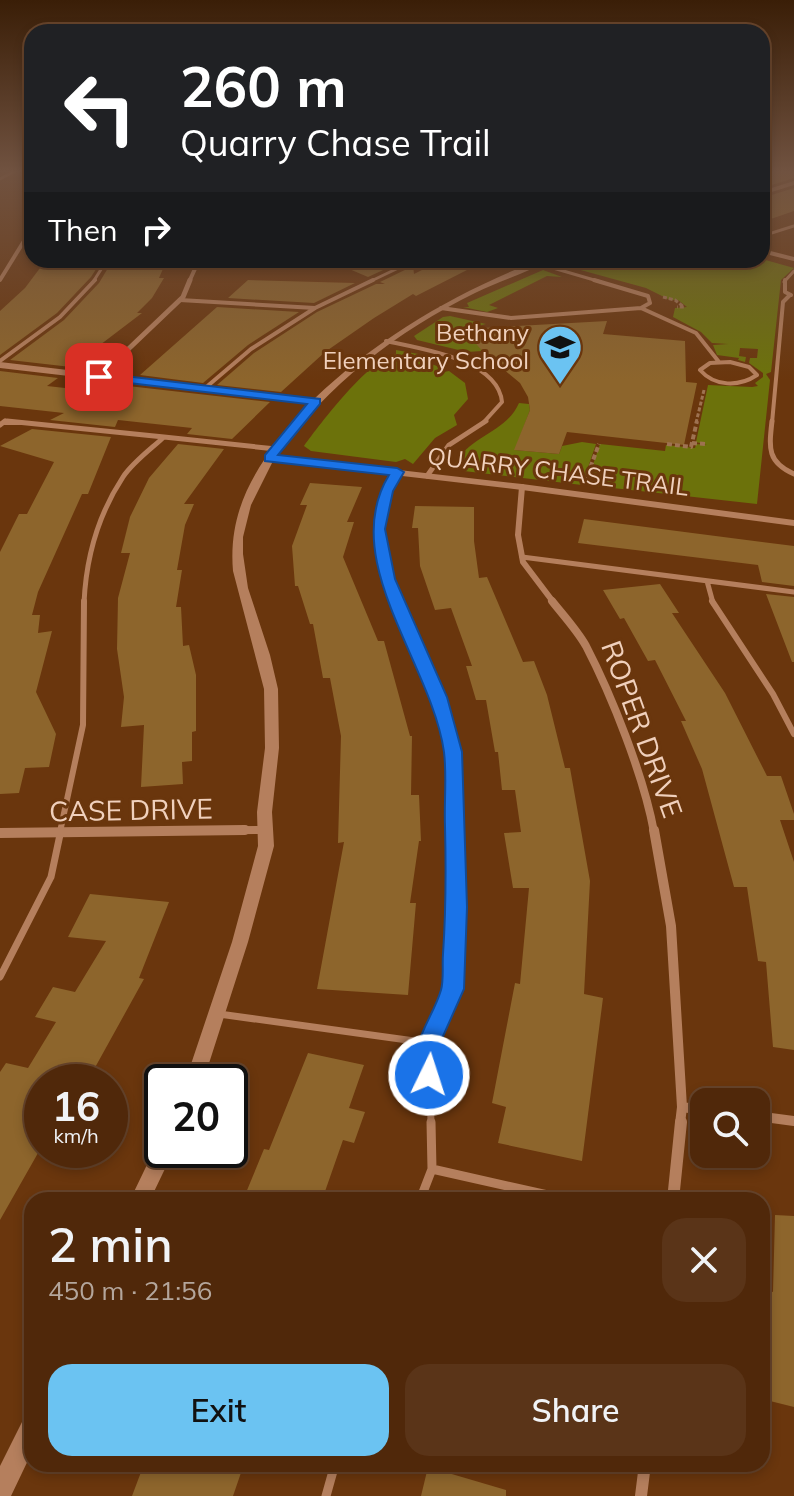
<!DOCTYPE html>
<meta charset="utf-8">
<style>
:root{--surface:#50280a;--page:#5a3418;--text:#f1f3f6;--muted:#b4a69c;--line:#67442b;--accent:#6bc3f2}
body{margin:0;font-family:Mulish,sans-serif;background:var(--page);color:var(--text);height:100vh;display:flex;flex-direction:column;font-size:30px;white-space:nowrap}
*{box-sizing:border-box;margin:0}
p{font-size:26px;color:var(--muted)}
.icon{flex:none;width:44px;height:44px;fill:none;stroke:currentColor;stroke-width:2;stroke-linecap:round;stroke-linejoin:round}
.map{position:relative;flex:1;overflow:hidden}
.sheet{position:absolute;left:24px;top:1192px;width:746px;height:280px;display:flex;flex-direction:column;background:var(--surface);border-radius:24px;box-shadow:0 4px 12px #0003,0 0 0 2px var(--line)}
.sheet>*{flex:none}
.guide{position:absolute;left:24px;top:24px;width:746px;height:244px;border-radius:24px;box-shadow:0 4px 12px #0003,0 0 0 2px var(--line);background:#202124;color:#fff;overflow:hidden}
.fabs{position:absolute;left:690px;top:1088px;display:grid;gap:16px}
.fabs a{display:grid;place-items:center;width:80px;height:80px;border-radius:16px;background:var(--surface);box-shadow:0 4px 12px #0003,0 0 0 2px var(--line);font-size:40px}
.speed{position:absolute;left:24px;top:1064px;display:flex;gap:16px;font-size:40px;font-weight:700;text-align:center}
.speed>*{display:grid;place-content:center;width:104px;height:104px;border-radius:50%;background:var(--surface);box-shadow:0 4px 12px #0003,0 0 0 2px var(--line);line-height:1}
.speed small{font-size:20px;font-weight:400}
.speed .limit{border:4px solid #111;border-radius:12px;background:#fff;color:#111}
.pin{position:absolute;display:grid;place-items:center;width:68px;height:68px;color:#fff;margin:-34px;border-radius:16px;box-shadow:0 4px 12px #0006}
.me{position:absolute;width:88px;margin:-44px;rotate:4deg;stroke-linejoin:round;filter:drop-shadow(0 0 6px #0008)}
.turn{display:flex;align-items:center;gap:28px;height:168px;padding:0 24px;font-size:36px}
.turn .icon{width:104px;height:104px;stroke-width:2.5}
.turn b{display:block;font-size:56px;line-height:68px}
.then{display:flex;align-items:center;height:76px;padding:0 24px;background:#0003;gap:16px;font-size:30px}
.round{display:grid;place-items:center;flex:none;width:84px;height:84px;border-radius:24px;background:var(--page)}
.summary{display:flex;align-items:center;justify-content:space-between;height:136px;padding:0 24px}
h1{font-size:48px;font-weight:600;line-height:60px}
.cta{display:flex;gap:16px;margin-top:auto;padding:16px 24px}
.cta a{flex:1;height:92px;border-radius:24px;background:var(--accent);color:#111;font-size:32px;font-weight:600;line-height:92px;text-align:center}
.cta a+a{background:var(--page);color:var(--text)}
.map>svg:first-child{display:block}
</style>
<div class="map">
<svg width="794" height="1496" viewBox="0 0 794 1496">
<rect width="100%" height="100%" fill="#6a360d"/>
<path fill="#6c720b" d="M762,259L794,268L781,280L771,372L766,374L770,380L757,504L586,485L600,444L665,451L666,445L695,448L696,444L707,445L696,442L708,385L752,387L758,386L755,383L763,377V373L749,363L750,358H757L758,349L740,348L739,356L746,357L745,362L738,360L739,358L717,355L713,345L728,344L712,343L701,332L673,317L675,308L687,307L678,300H670L646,288L566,266L563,261Z
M543,270L562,277L547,276L489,305L498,308L487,312L463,307H469L467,303Z
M450,316L486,324L470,328L482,351L467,352L417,340L414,336L443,317Z
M396,350L424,355L415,358L445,369L441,370L444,372L449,371L465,383L468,399L454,415L457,425L435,438L413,464L405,459L396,462L311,451L304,446C320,424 370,358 396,354Z
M519,403L529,404L530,410L515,450L559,454L562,446L582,442L596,444L582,485L464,471L455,464C469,436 506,433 519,403Z"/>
<path fill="#8d652c" d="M762,171H794V178L762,188Z
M794,188V211L762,222V198Z
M46,260L100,263L91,277L57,313L0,355V311L25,288Z
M328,260H405L368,277Z
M166,262L159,278H164L152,298L137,313H142L71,367L10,360L64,320L99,283L111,263Z
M434,264L467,270L416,296L413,294L374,318L325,352L281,392L217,385L254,353L317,312L376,284H385L380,282L413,266L414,274Z
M248,280L355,283L314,303L228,298Z
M217,307L299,312L248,345L203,383L140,375Z
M607,321L603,334L685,341L686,382L697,383L684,445L567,432L559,454L514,450L530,410L528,397L520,383L485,354L463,329Z
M0,371L58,378L47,386L119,394L128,386L270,402L232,439L187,434L192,428L118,420L115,427L50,420L64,413L0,406Z
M32,429L111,437L88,494H82L38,592L32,615H40L38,633L52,631L36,692L56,734L49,767L25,768L19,793L0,794V552L19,514H27L54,462L0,446Z
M178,444L224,449L184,504H194L185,525L177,570H182L176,607H181L183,646L189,645L196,675V731L192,732V761L182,762L183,784L141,787L144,725L121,727L124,697L117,649L118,598L130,553H121L130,517L149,478Z
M310,483L362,487L347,522H354L343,557L378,641H384L410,736H412L411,795H419L421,841H419L410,903H416L408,995L317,989L344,842L338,843L341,736L330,678H323L313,624H310L298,586H295L292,546L307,505H300Z
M415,506L474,507V541L479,578L487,577L523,662L534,661L547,695L565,768H570L590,881L584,994L603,998L582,1161L498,1143L506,1107L492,1103L515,983L520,984L529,888H513L504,833L521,832L515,790H502L498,752H495L486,700H476L466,666H472L451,608L435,610L420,566L418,528H412Z
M584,519L794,546V586L762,582L758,565L578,543Z
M660,584L679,613H672L725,693L767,776H781L794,814V820H780L794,862V1050L773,1047L766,962L758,961L747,887H734L702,769L681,721H686L655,660L648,661L624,618L620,619L603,590Z
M766,594L794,597V662H792Z
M90,894L169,902L139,978L144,979L87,1082H42V1146L0,1220V1072L6,1063L28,1068L56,1022L35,1017L53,987L75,992L106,941L68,937Z
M308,1053L364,1065L349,1108L365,1112L354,1143L343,1140L322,1200H243L264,1149L269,1150Z
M775,1215L794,1216V1407L762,1399L766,1290L773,1292Z
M144,1464H244L233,1496H132Z
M428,1467L506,1490V1496H421Z"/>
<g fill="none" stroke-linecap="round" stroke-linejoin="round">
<path stroke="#9e7251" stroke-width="3" stroke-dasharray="4 2" stroke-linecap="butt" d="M663,297L675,300L684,307H677
M696,423L704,390"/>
<path stroke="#9e7251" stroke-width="4" stroke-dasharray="5 3" stroke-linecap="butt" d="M692,443L705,444
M667,444L691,447L697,421
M585,482L599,444"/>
<path stroke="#b57f5d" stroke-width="3" d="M0,179L15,171
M762,236L794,226
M536,263L601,282
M93,282L107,260
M369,282L413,261L409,260
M784,282L794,271"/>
<path stroke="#b57f5d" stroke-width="4" d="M785,280V292L791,295
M180,300L315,308L251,349L204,389
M315,308L373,280
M441,308L511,318L641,308L650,303L648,296L594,280
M641,308L696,333L719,362
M386,341C421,349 498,359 502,402L483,423
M0,361L60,317L95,280
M730,362L749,367L757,375C739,387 715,387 700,370L710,363Z
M2,423H27
M772,423L783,302L790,295"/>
<path stroke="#b57f5d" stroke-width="5" d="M7,421L164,437
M772,421C769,448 767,462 794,474
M0,425L5,421
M397,472C371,517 379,557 398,603
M427,476L449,445L486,421
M522,557L794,592
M707,581L713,603
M84,603C86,558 98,515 123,477C133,462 151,449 164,437L276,449"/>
<path stroke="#b57f5d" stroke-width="6" d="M397,601L438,697L453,752L455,832
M712,601L773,694L794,734
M60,832L83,725L84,601"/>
<path stroke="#b57f5d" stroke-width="7" d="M0,977L51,877L61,830
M219,1014L429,1043L431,1124
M429,1043L452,989L457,907L455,830"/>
<path stroke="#b57f5d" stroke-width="9" d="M431,1122L432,1169
M420,1200L432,1169L570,1200
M326,1496L335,1464"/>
<path stroke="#b57f5d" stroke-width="4" d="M762,251L794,259
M198,265H277
M0,280L32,228
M189,282L199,260"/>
<path stroke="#b57f5d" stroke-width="5" d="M99,377L183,297L190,280"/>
<path stroke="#b57f5d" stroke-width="6" d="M522,487L518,535L523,562L554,603"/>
<path stroke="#b57f5d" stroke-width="8" d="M552,601C563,615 577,630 586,646C612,696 644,777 654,832
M69,832L263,830"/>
<path stroke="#b57f5d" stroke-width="10" d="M654,830L671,926L682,1107L680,1124
M0,833L245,830
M682,1107L704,1110
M756,1116L794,1121"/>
<path stroke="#b57f5d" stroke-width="12" d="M673,1200L681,1122
M641,1496L645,1464"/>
<path fill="#b57f5d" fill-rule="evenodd" d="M794,181V185L762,195V191Z
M539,260H549C527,273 499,281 475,293C398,331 326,385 277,456L522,484L794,520V526L522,490L273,461L251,505L243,537V554L248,588L270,655L278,689L279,748L272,812L274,846L248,942L203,1082H185L232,942L258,846L257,812L265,748L264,689L233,571C227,500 265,454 309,404L0,368V362L314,399C380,336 455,293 539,260Z
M162,1142V1150H174L150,1200H130L157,1144Z
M32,1414V1452L11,1496H0V1466L24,1418Z"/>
</g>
<linearGradient id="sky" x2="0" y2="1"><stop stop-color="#3a1e07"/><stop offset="0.45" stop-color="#705240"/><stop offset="1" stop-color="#705240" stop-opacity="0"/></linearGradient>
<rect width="794" height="380" fill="url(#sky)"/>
<path fill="#1a73e8" stroke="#114b97" stroke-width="2" d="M99,373L320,399V404L278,455L397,468L404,472L393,491L385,529L395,579L447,697L462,752L467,907L464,989L440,1043L442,1075L438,1082L429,1085L421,1082C404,1049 432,1021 441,990C444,979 442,965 443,954C446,911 446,868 445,826C444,802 447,776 444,752C432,664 337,560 389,475L265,461V455L307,404L95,379L93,377Z"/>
<defs>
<g id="school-pin" transform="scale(2.3)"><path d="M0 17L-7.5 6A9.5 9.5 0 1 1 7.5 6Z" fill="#6bc3f2" stroke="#6a360d"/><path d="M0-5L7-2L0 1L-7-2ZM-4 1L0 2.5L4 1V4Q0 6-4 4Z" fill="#111"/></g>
</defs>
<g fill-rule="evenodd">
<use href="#school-pin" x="560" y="347"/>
</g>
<g text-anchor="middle" stroke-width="6" stroke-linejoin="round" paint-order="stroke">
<g font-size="24" fill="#f0d0bc" stroke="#6a360d" text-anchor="end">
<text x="529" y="341">Bethany<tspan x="529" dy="28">Elementary School</tspan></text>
</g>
<g font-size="24" fill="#f0d0bc" stroke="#6a360d">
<text transform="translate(558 472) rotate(7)" y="8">QUARRY CHASE TRAIL</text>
</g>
<g font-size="28" fill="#f0d0bc" stroke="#6a360d">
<text transform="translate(642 729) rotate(70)" y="10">ROPER DRIVE</text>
<text transform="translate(131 810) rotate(-1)" y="10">CASE DRIVE</text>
</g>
</g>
</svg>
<div class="fabs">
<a><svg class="icon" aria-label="search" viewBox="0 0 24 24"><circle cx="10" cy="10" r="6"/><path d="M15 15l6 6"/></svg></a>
</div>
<div class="speed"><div>16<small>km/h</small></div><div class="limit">20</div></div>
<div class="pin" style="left:99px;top:377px;background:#d93025"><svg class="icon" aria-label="arrive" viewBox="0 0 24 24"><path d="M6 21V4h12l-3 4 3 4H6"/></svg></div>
<svg class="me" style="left:429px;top:1075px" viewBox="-20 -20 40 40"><circle r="17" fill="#1a73e8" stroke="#fff" stroke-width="3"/><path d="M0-11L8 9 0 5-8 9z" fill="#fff"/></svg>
<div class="guide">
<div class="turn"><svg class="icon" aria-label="left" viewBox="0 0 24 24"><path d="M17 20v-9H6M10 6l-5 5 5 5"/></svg><div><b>260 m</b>Quarry Chase Trail</div></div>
<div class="then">Then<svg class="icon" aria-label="right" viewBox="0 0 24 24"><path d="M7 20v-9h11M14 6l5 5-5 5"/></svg></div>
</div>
<section class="sheet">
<div class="summary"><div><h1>2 min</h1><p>450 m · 21:56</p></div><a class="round"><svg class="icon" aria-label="close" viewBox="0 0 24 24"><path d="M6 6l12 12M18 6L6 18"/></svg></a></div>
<div class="cta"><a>Exit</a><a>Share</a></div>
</section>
</div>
